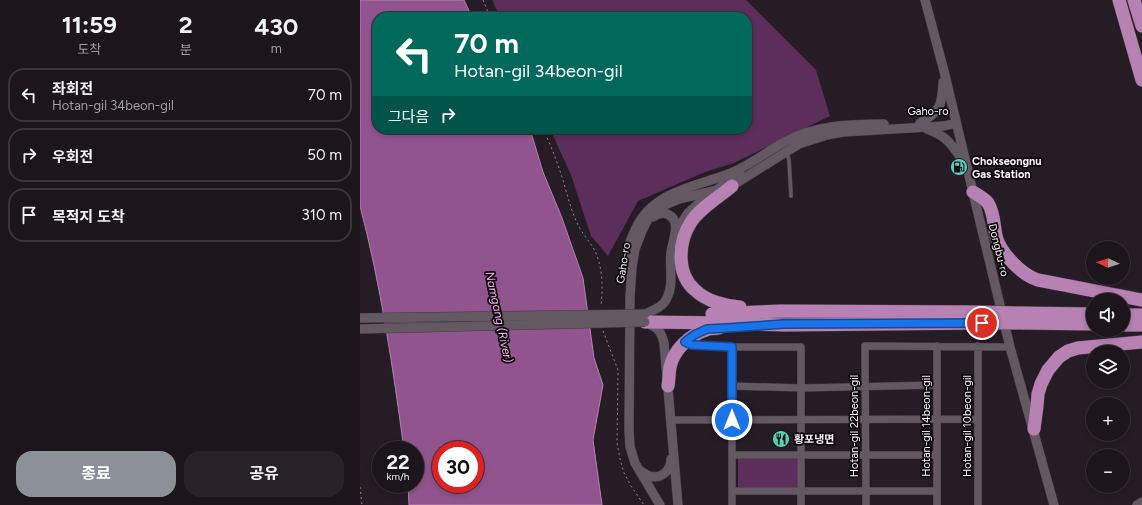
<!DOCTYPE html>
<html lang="ko">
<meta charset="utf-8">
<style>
:root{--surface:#1c151c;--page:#292229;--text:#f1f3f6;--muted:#a09fa3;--line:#3a343b;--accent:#8c9099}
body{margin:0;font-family:Figtree,"Noto Sans KR",sans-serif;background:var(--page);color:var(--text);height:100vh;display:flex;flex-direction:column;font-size:15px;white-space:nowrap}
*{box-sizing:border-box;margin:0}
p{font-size:13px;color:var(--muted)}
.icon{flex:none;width:22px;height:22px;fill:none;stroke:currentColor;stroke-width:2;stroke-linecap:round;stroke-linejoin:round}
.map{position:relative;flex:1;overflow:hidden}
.sheet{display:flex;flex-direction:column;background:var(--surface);width:360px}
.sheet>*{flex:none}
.top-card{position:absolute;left:12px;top:12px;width:380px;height:122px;border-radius:16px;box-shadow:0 2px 6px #0003,0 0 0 1px var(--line);background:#00695c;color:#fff;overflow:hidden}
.needle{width:26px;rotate:273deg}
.controls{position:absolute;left:726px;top:241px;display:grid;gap:8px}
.controls a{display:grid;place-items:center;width:44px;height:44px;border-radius:50%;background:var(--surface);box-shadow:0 2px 6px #0003,0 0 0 1px var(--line);font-size:20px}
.speed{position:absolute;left:12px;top:441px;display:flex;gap:8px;font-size:20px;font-weight:700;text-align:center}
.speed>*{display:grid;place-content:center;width:52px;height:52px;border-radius:50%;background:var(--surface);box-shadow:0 2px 6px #0003,0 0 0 1px var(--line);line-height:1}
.speed small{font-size:10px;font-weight:400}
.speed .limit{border:6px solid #d22;background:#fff;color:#111}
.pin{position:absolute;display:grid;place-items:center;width:34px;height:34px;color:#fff;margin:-17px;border:2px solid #fff;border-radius:50%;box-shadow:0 1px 4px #0007}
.me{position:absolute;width:44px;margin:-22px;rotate:0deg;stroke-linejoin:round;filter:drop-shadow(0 0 3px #0008)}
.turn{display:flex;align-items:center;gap:14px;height:84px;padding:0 16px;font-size:18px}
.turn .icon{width:52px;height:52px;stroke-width:2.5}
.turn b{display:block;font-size:28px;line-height:34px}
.then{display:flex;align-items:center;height:38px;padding:0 16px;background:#0003;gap:8px;font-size:15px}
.eta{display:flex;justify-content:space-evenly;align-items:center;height:68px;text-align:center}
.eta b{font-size:24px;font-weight:700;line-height:28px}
.cta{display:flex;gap:8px;margin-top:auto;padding:8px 16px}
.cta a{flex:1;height:46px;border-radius:16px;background:var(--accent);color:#fff;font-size:16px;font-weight:700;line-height:46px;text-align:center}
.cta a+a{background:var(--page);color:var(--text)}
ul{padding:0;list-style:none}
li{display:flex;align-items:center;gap:12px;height:54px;margin:0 8px 6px;padding:0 8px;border:2px solid var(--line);border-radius:16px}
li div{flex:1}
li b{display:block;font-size:15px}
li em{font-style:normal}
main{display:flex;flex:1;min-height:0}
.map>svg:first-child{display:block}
</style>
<main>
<section class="sheet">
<div class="eta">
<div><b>11:59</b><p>도착</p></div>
<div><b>2</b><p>분</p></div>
<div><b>430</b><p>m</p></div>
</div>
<ul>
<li><svg class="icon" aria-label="left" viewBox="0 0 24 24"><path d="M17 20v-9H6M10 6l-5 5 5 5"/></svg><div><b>좌회전</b><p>Hotan-gil 34beon-gil</p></div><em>70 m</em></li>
<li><svg class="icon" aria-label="right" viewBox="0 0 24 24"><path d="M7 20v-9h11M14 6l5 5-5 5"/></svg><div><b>우회전</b></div><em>50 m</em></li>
<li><svg class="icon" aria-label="arrive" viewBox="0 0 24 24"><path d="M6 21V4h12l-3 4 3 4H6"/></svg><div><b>목적지 도착</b></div><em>310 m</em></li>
</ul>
<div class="cta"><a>종료</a><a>공유</a></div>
</section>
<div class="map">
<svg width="782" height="505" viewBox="0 0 782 505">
<rect width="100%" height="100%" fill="#261c25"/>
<path fill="#5d2d5b" d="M132,0H386L456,70L470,116L374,163L345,172L278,201L248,256L231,236L211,175L190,129H387V17H140Z
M378,459H438V488H378Z"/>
<path fill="#92548e" stroke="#b183ae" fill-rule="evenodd" d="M0,0H104L112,17H17V129H170L183,172L202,218L223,278L234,358L243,385L233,440L242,505H49L48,484H55V450H44C33,368 21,286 0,206ZM81,450H115V484H81Z"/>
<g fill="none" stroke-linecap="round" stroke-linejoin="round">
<g stroke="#433a42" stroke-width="4.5">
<path id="service" d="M427,153L429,160L431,196"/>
</g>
<g stroke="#433a42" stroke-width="8">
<path id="minor" d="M325,342L332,345L372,347H441V505
M577,346V505
M372,347V505
M372,386L441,388L577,385
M311,420L618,419
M373,455H577
M372,491H577
M506,505L505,346L650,347
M618,505V346"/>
</g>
<g stroke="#433a42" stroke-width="10">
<path id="tertiary" d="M565,0L584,71L650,347L694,505
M560,123C581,111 582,105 583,82
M567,129C587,136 592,145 603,161
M316,232L328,213L338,204L380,172
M268,262C268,257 268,252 269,247C269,243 271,239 273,235C289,191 333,188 371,173C390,165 408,151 426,141C457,125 491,124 524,124
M285,314C294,310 303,307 307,298C314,284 309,268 311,253C312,241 323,220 307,214C302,212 297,214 293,217
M287,323C298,328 301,331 304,343L318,505
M279,470C282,472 285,474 287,475C300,481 311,471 311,459
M300,505L275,463L270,447L269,430L270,297L272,267L275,249L282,231L289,217L296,210L305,205L319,199L370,187L439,144L467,135L483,132L584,126L596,123
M777,505L782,502"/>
</g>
<g stroke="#433a42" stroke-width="14">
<path id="motorway" d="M759,0L782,80
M774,0L782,26
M372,186C359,197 340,208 331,222C318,242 316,274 335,290C346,301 365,306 380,307
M613,192C618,195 625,199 628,203C634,212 634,226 636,236C640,253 662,275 678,280L782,300
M661,313L733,314
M352,314L421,311L620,312
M763,315H782
M285,322L368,323L424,325L622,323
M663,323L733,324
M763,325H782
M308,386C309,380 309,373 310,367C314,349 330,335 346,330C350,328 355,329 359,328
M674,429L677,406L678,394L681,384L688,370L699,357L708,351L718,348L782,342"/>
</g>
<path stroke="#8f868e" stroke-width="1" stroke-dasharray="2 3" stroke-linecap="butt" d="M123,0L130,17
M183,129C190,143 196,159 201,174C206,189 209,204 215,218C219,230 228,239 234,249C243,267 243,287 241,306
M243,331L258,370L257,443L260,459L264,473L271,486L284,505
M0,487L2,505"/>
<use href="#service" stroke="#645863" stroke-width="3.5"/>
<use href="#minor" stroke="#645863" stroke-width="7"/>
<use href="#tertiary" stroke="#645863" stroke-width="9"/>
<use href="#motorway" stroke="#b781b3" stroke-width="13"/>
<g stroke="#433a42" stroke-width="10" stroke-linecap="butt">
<path id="tertiary-bridge" d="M0,318L285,314
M0,329L285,322"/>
</g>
<g stroke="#433a42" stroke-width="14" stroke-linecap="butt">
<path id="motorway-bridge" d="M620,312L661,313
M622,323H663"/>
</g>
<use href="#tertiary-bridge" stroke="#645863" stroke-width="9"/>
<use href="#motorway-bridge" stroke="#b781b3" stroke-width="13"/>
</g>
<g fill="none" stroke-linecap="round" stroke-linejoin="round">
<g stroke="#114b97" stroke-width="10">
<path id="route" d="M372,420V347L332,345L325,342L334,335L347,329L367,328L424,324L622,323"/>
</g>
<use href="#route" stroke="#1a73e8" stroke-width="7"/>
</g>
<defs>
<g id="fuel-disc" transform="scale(0.9)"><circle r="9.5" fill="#5ccebb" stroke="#0c080c"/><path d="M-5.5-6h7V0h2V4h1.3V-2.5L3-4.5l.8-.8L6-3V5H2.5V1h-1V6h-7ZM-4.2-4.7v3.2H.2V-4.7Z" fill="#111"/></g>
<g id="restaurant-disc" transform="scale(0.9)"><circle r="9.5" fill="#5ccebb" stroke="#0c080c"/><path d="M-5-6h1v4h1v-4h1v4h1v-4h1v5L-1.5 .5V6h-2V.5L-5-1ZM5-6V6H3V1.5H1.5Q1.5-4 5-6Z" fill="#111"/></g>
</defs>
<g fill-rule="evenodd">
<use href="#fuel-disc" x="599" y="167"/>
<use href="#restaurant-disc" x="421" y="439"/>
</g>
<g text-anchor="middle" stroke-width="3.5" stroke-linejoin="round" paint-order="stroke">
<g font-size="11" fill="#faf2f9" stroke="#0c080c">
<text x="568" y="115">Gaho-ro</text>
<text transform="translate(639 250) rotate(76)" y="4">Dongbu-ro</text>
<text transform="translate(263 263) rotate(-81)" y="4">Gaho-ro</text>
<text transform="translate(494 426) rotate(-90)" y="4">Hotan-gil 22beon-gil</text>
<text transform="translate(566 426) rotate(-90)" y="4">Hotan-gil 14beon-gil</text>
<text transform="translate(607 426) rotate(-90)" y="4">Hotan-gil 10beon-gil</text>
</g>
<g font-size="11" font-weight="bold" fill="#faf2f9" stroke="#0c080c" text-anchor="start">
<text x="612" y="165">Chokseongnu<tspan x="612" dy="13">Gas Station</tspan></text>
<text x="434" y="443">황포냉면</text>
</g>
<g font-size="12" font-style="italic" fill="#f7b2f2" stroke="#0c080c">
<text transform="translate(139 317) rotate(78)" y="4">Namgang (River)</text>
</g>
</g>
</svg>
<div class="controls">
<a><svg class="needle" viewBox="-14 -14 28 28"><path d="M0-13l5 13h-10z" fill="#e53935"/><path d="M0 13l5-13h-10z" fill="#a09fa3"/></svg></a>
<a><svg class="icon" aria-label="sound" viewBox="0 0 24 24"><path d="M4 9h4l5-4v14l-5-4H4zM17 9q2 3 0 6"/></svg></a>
<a><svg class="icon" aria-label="layers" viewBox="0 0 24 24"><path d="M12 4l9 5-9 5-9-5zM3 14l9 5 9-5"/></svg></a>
<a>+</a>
<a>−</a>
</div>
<div class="speed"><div>22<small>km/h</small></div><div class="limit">30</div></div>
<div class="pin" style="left:622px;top:323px;background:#d93025"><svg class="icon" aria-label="arrive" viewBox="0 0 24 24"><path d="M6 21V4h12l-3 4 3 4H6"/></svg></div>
<svg class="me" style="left:372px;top:420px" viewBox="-20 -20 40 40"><circle r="17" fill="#1a73e8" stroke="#fff" stroke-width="3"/><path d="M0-11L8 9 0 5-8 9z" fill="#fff"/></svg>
<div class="top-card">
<div class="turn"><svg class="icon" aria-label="left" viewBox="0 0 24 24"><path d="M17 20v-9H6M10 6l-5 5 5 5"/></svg><div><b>70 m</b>Hotan-gil 34beon-gil</div></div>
<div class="then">그다음<svg class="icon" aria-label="right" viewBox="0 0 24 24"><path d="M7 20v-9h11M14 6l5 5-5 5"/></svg></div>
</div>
</div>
</main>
